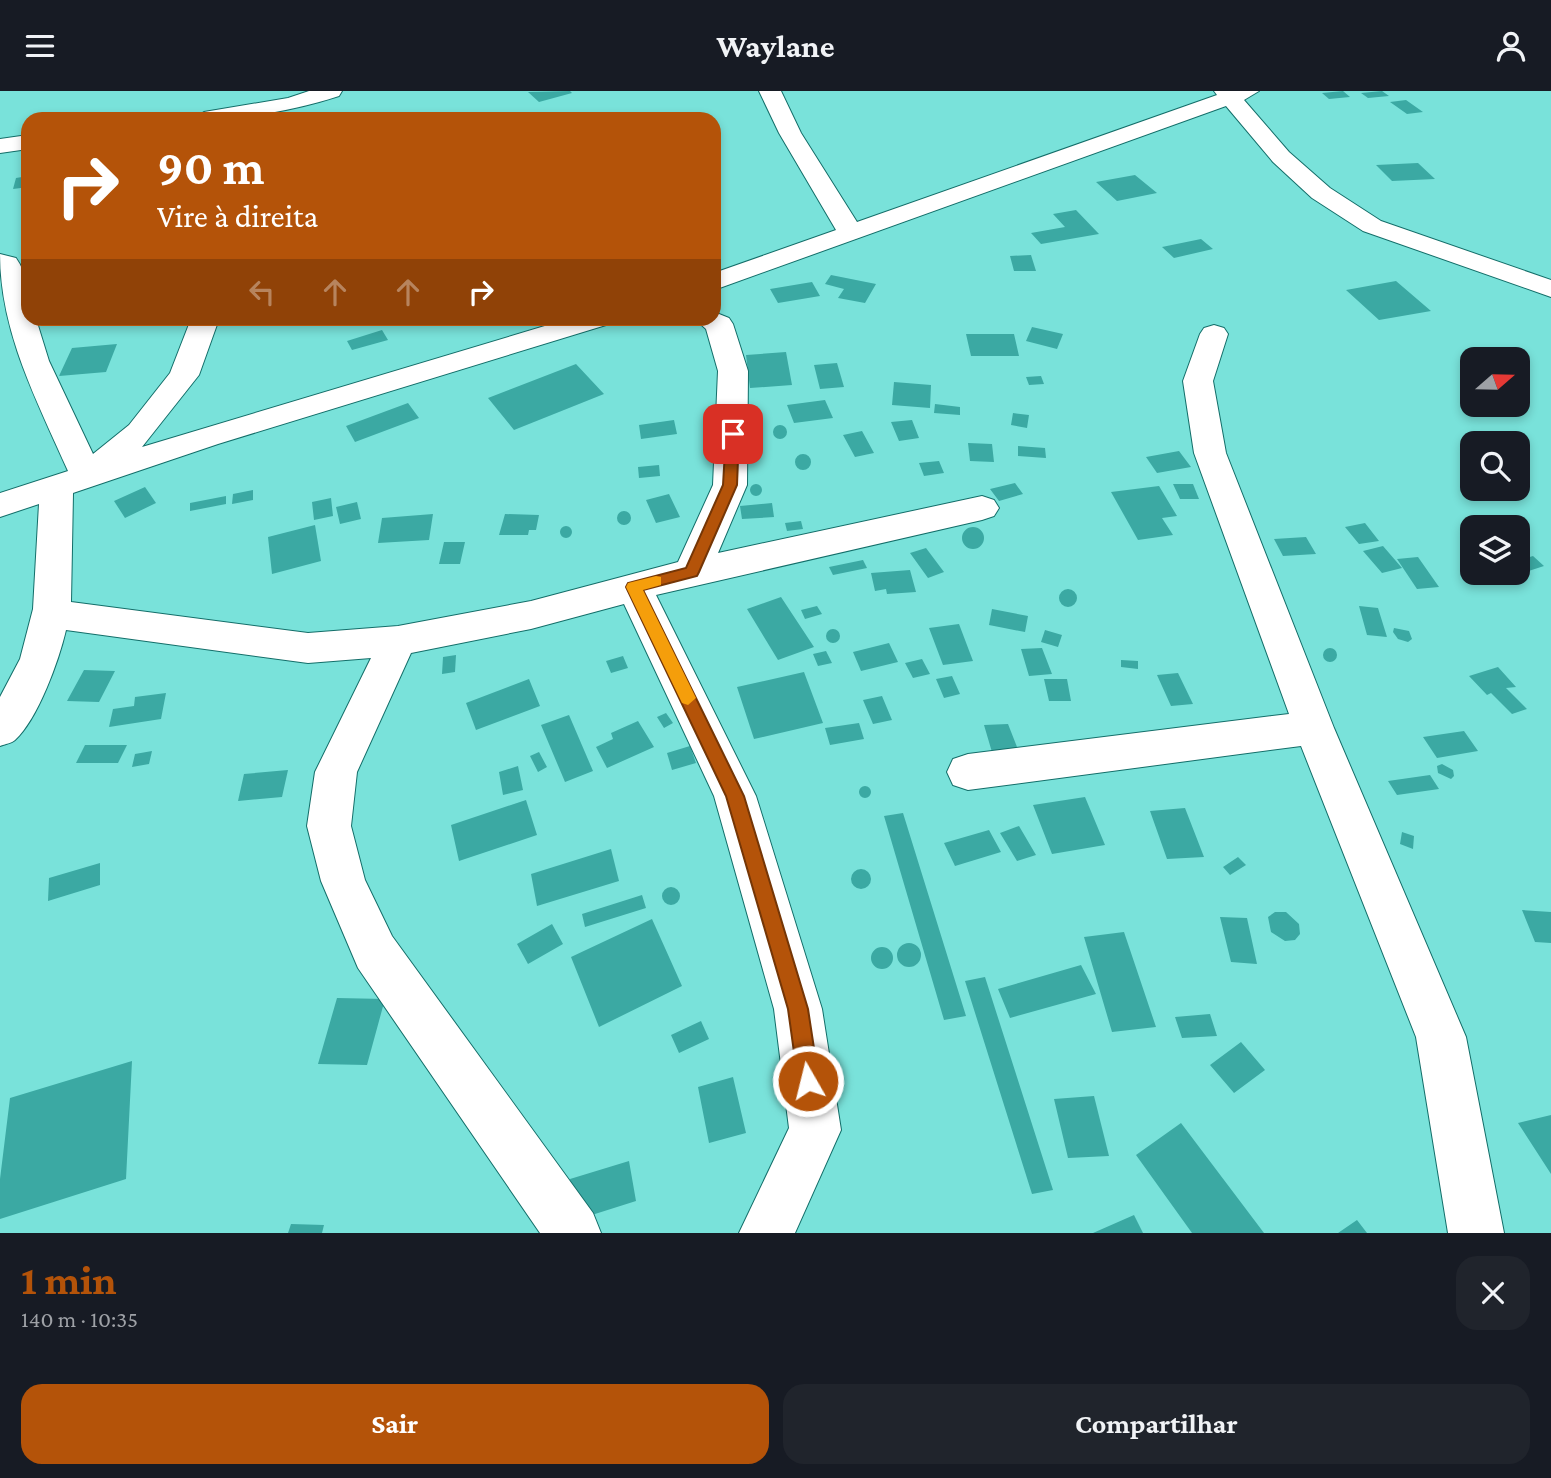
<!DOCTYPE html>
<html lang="pt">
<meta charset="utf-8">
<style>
:root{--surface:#171b24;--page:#20242c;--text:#f1f3f6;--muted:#9ea1a6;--accent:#b45309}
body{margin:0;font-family:"Crimson Pro",serif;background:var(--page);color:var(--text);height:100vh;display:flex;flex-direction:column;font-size:26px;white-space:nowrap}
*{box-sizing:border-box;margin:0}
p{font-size:23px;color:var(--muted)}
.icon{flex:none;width:38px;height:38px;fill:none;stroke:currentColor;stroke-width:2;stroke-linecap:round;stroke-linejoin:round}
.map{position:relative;height:1142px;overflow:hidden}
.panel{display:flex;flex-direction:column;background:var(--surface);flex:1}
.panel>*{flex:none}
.banner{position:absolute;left:21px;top:21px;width:700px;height:214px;border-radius:21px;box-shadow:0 4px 10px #0003;background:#b45309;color:#fff;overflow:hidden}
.needle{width:46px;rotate:70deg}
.buttons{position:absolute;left:1460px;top:256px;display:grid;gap:14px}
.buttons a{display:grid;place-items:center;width:70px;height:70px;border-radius:14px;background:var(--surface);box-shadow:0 4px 10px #0003;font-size:35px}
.pin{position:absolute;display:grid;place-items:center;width:60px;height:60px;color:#fff;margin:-30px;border-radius:14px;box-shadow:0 4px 10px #0006}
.me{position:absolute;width:77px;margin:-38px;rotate:352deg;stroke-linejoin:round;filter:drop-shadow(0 0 5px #0008)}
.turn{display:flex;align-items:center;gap:24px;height:147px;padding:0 21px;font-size:32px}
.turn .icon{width:91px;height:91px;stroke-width:2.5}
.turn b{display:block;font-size:49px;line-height:60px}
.lanes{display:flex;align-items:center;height:66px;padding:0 21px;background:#0003;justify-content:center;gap:35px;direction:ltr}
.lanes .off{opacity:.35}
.round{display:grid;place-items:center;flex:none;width:74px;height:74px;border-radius:21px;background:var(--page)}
.headline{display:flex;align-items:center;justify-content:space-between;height:119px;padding:0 21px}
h1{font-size:42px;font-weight:700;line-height:52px;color:var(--accent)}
.button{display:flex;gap:14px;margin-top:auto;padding:14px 21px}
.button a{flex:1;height:80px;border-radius:21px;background:var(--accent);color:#fff;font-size:28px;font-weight:700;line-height:80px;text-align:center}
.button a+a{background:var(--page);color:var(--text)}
header{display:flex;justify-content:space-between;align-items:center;height:91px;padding:0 21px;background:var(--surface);font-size:32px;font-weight:700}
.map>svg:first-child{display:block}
</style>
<header><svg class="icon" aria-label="menu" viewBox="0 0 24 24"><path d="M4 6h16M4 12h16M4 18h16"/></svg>Waylane<svg class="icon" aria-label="person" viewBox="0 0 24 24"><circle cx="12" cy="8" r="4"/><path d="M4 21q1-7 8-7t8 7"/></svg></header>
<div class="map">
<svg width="1551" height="1142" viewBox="0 0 1551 1142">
<rect width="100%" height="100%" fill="#79e2da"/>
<path fill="#3ba9a3" d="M570,0L572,2L539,11L528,1Z
M1343,0L1350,6L1329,8L1322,2Z
M1382,0L1389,5L1368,7L1361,2Z
M1406,9L1423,21L1407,23L1390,11Z
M1418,72L1435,88L1392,90L1376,74Z
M1135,84L1157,102L1117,110L1096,91Z
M28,85V96L13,98L16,87Z
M1076,119L1099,143L1041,153L1031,142L1065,136L1053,123Z
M1201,148L1213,158L1174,167L1162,156Z
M1031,164L1036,180H1014L1010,165Z
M831,184L876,193L865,212L838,207L844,198L825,193Z
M1396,190L1431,220L1379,229L1346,199Z
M812,191L820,205L778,212L770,198Z
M1032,236L1063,243L1057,258L1026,250Z
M382,239L388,249L352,259L347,250Z
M966,243H1014L1019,265H971Z
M117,253L106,281L59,285L72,257Z
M786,261L792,294L750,297L746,264Z
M837,272L844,296L820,298L814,274Z
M576,273L604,303L514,339L488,307Z
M1041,285L1044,293L1029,294L1026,286Z
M894,291L931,294L930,317L892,314Z
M825,309L833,327L794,332L787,314Z
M408,312L419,327L355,351L346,335Z
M935,313L960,316V324L934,322Z
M1013,322L1029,324L1027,337L1011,334Z
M674,329L677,343L641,348L639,334Z
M912,329L919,347L899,350L891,331Z
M773 341a7 7 0 1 1 14 0a7 7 0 1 1-14 0Z
M862,340L874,362L855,366L843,344Z
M968,352L992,353L994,371L970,370Z
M1018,355L1045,357L1046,367L1018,365Z
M1179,360L1191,376L1157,382L1146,366Z
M795 371a8 8 0 1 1 16 0a8 8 0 1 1-16 0Z
M939,370L944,382L924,385L919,372Z
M659,374L660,385L639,387L638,376Z
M1015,392L1023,403L999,410L990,398Z
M750 399a6 6 0 1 1 12 0a6 6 0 1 1-12 0Z
M1173,393H1193L1199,408H1180Z
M1159,395L1177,425L1162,427L1173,444L1138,449L1111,401Z
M145,396L156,412L125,427L114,410Z
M253,399V409L232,413L233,403Z
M669,403L680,426L656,432L646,409Z
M226,405V413L190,420V412Z
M331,407L333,425L314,429L312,411Z
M357,411L361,428L340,433L336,416Z
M772,412L774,426L742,428L740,415Z
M617 427a7 7 0 1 1 14 0a7 7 0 1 1-14 0Z
M433,423L429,449L378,452L382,427Z
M505,423L539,424L536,439H529L528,444H499Z
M801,430L803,438L787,440L785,432Z
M1365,432L1379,450L1359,453L1345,436Z
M315,434L321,470L272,483L268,446Z
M560 441a6 6 0 1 1 12 0a6 6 0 1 1-12 0Z
M962 447a11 11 0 1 1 22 0a11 11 0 1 1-22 0Z
M1306,446L1316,463L1283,465L1274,448Z
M444,451H465L460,473H439Z
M1383,455L1402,477L1382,482L1363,460Z
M926,457L944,481L928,487L910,462Z
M1533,465L1544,475L1519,483L1517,470Z
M1418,466L1439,496L1417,498L1397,468Z
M863,469L867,477L833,484L829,476Z
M910,479L916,501L887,503L886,498L875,500L871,482Z
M1059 507a9 9 0 1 1 18 0a9 9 0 1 1-18 0Z
M781,506L814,556L778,569L747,518Z
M817,515L822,523L805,528L801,519Z
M1359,515L1378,517L1387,546L1367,544Z
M992,518L1028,525L1025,541L989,534Z
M959,533L973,570L943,574L929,537Z
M1394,537L1409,540L1412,548L1408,551L1398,548L1393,541Z
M826 545a7 7 0 1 1 14 0a7 7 0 1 1-14 0Z
M1045,539L1062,544L1058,556L1041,551Z
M889,552L898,571L861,580L853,561Z
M1323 564a7 7 0 1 1 14 0a7 7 0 1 1-14 0Z
M1042,557L1052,583L1029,585L1021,558Z
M826,560L832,572L818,575L813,563Z
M456,564L455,581L442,583L443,566Z
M623,565L628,577L611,582L606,570Z
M922,568L930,583L913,587L905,572Z
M1121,569L1138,570V578L1121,576Z
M1498,576L1516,596L1506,597L1527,618L1512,623L1491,602L1487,604L1469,585Z
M84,579L115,580L99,611L67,610Z
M804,581L823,632L754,648L737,596Z
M1178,582L1193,613L1171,615L1157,584Z
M952,585L960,603L944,607L936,588Z
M529,588L540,615L476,639L466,612Z
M1044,588H1067L1071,610H1049Z
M166,602L161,628L109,636L113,618L134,615L135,606Z
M882,605L892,629L873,633L863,609Z
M666,622L673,632L664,637L657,626Z
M569,624L593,680L565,691L541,634Z
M638,630L654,656L607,677L596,656L613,648L611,642Z
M859,632L864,648L830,654L825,637Z
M1008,633L1021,666L994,668L984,634Z
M1464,640L1478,660L1437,667L1423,646Z
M85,654H127L118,672H76Z
M690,655L696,672L672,679L667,662Z
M152,660L149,673L132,676L135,663Z
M539,661L547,676L538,681L530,665Z
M1442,673L1453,679L1454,685L1451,688L1438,682L1437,675Z
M518,675L523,699L503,704L499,681Z
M288,679L282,706L238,710L244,683Z
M1430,684L1439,698L1397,704L1388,690Z
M859 701a6 6 0 1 1 12 0a6 6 0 1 1-12 0Z
M1085,706L1105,754L1052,763L1033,714Z
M526,709L537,744L459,770L451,734Z
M1185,717L1204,766L1167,768L1150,720Z
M903,722L966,925L944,929L884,725Z
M1019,735L1036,764L1017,770L1000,742Z
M989,739L1001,761L955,775L944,752Z
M1402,741L1414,745L1413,758L1400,753Z
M611,758L619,790L537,815L531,783Z
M1238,766L1246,774L1230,784L1223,776Z
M100,772V794L48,810L49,787Z
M851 788a10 10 0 1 1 20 0a10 10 0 1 1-20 0Z
M662 805a9 9 0 1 1 18 0a9 9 0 1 1-18 0Z
M642,804L646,817L585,836L582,823Z
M1522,819L1551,821V852L1535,851Z
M1275,821H1286L1299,833L1300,843L1295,849L1285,850L1271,841L1268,826Z
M1220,826L1247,827L1257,873L1231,871Z
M652,828L682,895L599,936L571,866Z
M552,833L563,853L528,873L517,853Z
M1124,841L1156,936L1112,941L1084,846Z
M897 864a12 12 0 1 1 24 0a12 12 0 1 1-24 0Z
M871 867a11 11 0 1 1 22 0a11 11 0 1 1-22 0Z
M1081,874L1096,903L1010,927L998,898Z
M985,886L1053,1099L1032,1103L965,890Z
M337,907L385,908L367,974L318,973Z
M1210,923L1217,945L1182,947L1175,926Z
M701,930L709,948L679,962L671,944Z
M1241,951L1265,979L1234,1002L1210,974Z
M132,970L126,1088L0,1128V1088L10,1007Z
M733,986L746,1042L709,1052L698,996Z
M1094,1005L1109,1065L1068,1067L1054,1008Z
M1551,1024V1083L1518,1032Z
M1181,1032L1264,1142H1192L1136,1064Z
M629,1070L636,1110L576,1129L570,1088Z
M1134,1124L1143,1142H1093Z
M1357,1129L1367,1142H1338Z
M291,1133L324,1134L322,1142H288Z"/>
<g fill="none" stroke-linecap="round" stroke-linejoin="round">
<g stroke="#136e69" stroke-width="2">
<path id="minor" d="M309,0H342L339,5C289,21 245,28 193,28L204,21L288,7Z
M759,0H781L801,42L857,131L1217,4L1214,0H1259L1244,9L1289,61L1330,97L1381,130L1551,189V206L1363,140L1312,107L1273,71L1226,15L714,199V182L836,139L779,42Z
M28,44V58L0,62V48Z
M0,163L16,167C29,185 28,207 28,228H36L49,270L93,363L129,334L170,282L191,228H219L199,284L142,356L568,228H610L606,234L218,353L73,402L71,511L308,542L398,535L531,510L678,471L713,394L718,280L706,238L695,228H714V221L729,227L733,233L748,280L747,394L718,462L982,405L994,409L999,417L994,425L982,429L656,504L756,705L822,918L841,1039L795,1142H739L789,1037L774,918L714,705L624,513L531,538L411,562L357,681L351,735L365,789L392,845L593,1122L601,1142H540L358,877L321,790L307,735L315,681L371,567L308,572L66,539C59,569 38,628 15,649C12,652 5,653 0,655V606L20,568L33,518L39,413L0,426V402L68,380C37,310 0,241 0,163Z
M1214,234L1224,237L1228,243L1213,290L1226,362L1334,637L1466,946L1504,1142H1448L1416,946L1301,655L968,699L953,694L947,681L953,668L968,663L1289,623L1194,362L1183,290L1200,243L1204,237Z"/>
</g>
<use href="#minor" fill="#fff" fill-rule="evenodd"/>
</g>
<path fill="#b45309" stroke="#753606" stroke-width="2" d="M733,339L739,343L737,394L699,481L697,485L643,499L744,705L808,918L819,990L816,998L808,1001L801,998L798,990L788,918L726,705L626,496L628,492L686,477L723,394L726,343Z"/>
<path fill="#f59e0b" d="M656,485L661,486V494L643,499L696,607L688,614L682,612L626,496L628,492Z"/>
</svg>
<div class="buttons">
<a><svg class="needle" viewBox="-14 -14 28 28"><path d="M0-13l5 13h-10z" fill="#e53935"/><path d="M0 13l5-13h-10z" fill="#9ea1a6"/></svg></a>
<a><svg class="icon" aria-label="search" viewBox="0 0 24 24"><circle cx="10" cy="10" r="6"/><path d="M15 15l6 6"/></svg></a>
<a><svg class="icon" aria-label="layers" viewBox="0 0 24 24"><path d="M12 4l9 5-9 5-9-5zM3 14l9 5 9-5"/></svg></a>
</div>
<div class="pin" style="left:733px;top:343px;background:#d93025"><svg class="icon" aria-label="arrive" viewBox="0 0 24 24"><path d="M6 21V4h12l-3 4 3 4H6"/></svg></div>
<svg class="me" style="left:808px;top:990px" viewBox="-20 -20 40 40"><circle r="17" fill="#b45309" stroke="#fff" stroke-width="3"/><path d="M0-11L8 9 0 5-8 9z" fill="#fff"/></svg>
<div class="banner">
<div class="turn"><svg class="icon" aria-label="right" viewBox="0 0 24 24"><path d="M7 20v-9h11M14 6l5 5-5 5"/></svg><div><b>90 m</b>Vire à direita</div></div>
<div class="lanes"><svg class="icon off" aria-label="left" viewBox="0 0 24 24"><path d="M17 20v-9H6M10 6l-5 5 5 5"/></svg><svg class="icon off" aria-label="ahead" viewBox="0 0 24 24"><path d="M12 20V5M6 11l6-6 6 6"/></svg><svg class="icon off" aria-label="ahead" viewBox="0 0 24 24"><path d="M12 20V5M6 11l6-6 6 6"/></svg><svg class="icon" aria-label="right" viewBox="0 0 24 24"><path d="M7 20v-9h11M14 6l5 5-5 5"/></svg></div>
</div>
</div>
<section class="panel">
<div class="headline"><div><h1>1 min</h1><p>140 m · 10:35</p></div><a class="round"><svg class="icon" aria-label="close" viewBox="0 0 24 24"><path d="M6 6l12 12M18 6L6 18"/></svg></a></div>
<div class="button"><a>Sair</a><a>Compartilhar</a></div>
</section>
